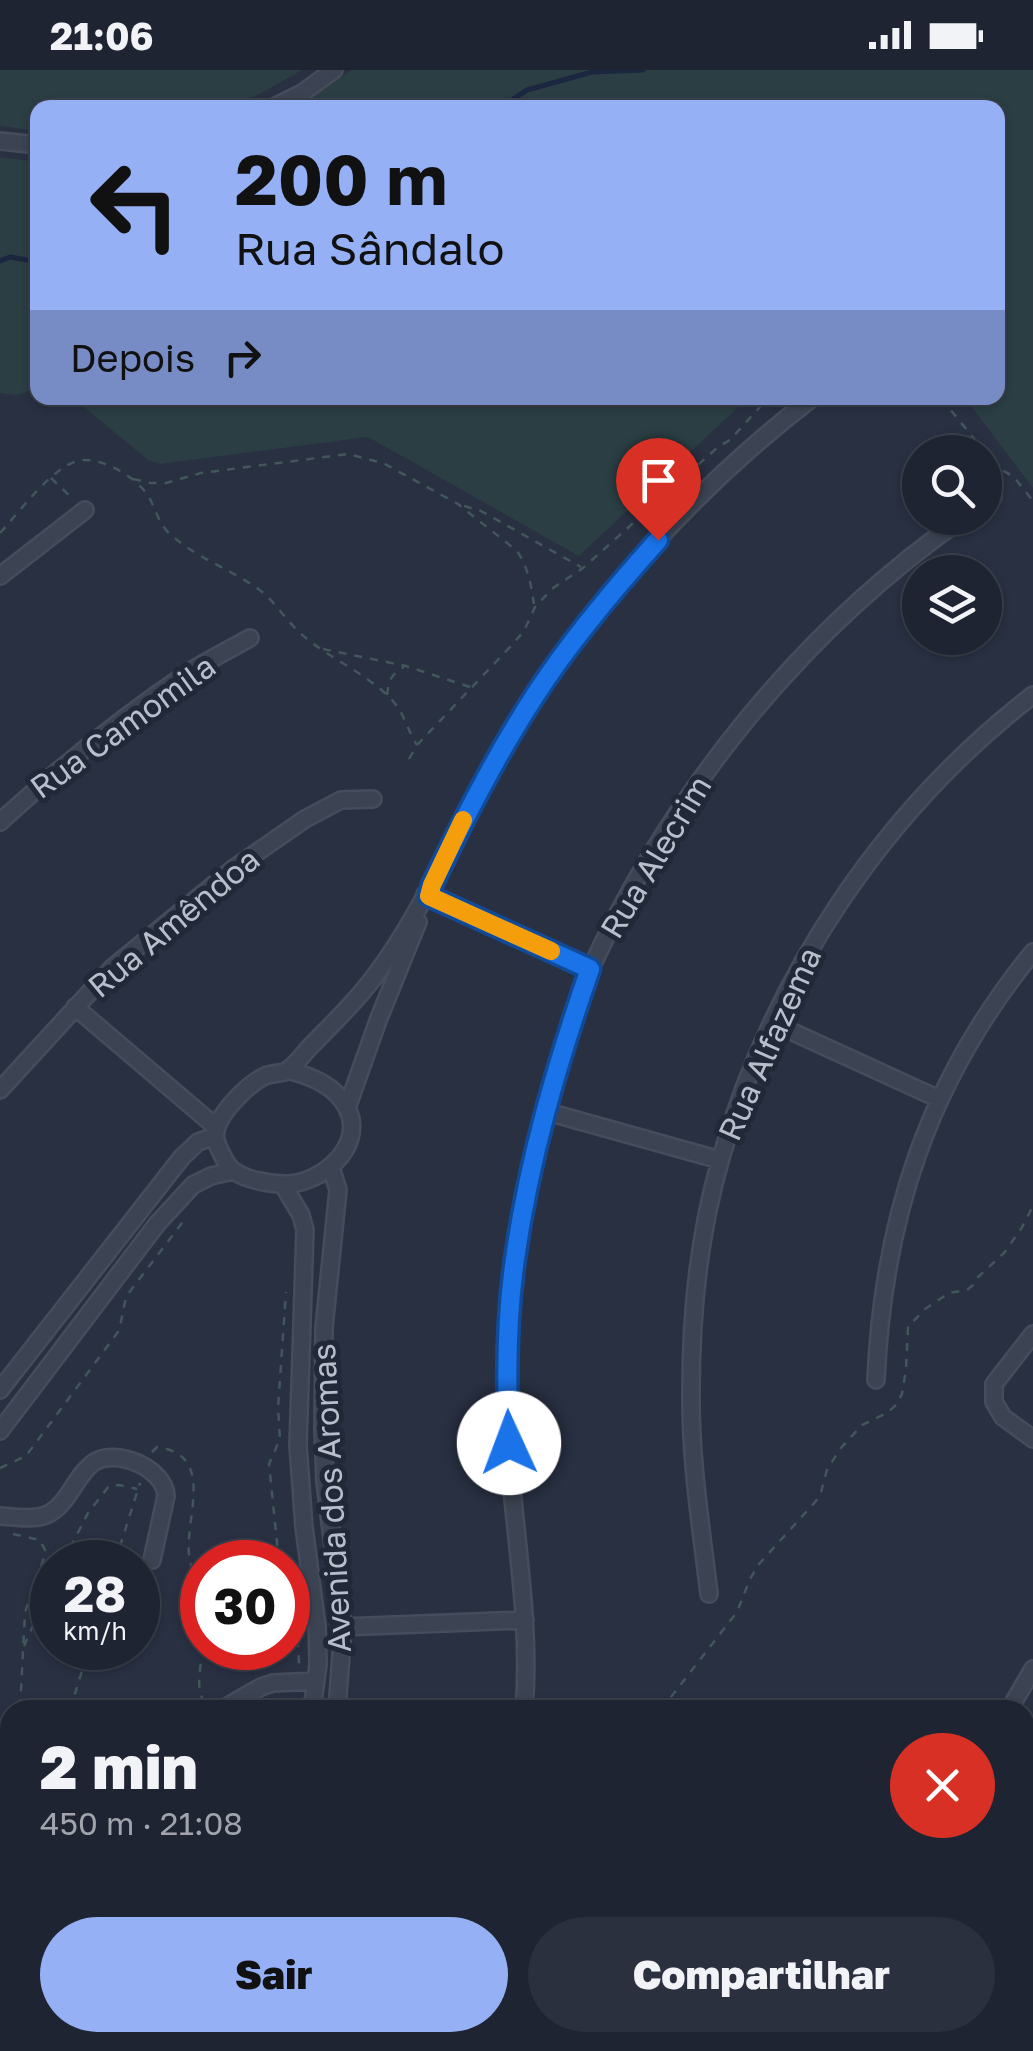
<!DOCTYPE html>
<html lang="pt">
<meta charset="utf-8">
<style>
:root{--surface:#1e2432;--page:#2b303e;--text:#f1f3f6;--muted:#a1a4ac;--line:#3c414d;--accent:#95b0f5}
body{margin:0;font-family:"Golos Text",sans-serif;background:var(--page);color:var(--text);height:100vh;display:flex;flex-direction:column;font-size:38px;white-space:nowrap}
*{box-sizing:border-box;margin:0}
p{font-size:32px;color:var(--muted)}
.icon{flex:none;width:55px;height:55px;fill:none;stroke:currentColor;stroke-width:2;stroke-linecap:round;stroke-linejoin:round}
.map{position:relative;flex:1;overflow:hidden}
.side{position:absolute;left:0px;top:1630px;width:1035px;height:352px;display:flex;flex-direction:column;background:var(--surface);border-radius:30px 30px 0 0;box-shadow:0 2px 8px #0004,0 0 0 2px var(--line)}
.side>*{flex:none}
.top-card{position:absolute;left:30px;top:30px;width:975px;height:305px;border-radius:20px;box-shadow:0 2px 8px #0004,0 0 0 2px var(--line);background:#95b0f5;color:#111;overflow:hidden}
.controls{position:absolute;left:902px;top:365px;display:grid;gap:20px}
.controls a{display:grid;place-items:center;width:100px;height:100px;border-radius:50%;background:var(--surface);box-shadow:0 2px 8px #0004,0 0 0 2px var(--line);font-size:50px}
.speed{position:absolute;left:30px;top:1470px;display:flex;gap:20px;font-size:50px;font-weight:700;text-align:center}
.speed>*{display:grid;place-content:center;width:130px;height:130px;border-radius:50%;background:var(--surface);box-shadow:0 2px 8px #0004,0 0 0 2px var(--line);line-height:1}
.speed small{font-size:25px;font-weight:400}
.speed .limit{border:15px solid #d22;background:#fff;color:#111}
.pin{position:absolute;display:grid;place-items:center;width:85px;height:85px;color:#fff;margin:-102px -42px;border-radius:50% 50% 50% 0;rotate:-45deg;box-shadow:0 0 10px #0007}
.pin .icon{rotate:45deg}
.me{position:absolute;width:110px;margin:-55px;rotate:358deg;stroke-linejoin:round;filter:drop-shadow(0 0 8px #0008)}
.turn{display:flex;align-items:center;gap:35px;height:210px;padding:0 40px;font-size:45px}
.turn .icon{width:130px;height:130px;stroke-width:2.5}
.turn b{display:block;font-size:70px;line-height:85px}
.then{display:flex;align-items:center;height:95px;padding:0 40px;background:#0003;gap:20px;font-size:38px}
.round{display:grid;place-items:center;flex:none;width:105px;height:105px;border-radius:52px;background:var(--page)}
.headline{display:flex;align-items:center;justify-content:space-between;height:170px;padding:0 40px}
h1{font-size:60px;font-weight:800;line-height:75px}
.button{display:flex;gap:20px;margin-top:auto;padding:20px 40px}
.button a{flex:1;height:115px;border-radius:60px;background:var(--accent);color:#111;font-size:40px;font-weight:800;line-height:115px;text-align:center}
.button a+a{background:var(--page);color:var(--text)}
.status{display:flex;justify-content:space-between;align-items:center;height:70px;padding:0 50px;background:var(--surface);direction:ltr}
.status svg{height:28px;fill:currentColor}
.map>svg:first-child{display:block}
</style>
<div class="status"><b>21:06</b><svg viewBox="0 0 49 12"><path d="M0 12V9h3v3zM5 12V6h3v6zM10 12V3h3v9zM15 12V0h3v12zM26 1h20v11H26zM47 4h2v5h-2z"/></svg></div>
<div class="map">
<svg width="1033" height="1981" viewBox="0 0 1033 1981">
<rect width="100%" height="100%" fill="#283042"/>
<path fill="#2a3e43" d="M0,0H302L260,24L228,37L38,38L37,61L0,56Z
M352,0H1033V418L965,328H998V38L294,37Z
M0,87L37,92V318L16,325L0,323Z
M73,328H748L579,486L368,367L160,394L148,390Z"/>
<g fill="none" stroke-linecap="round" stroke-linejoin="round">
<path stroke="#1b2641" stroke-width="5" d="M500,38L527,20L592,2L643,0
M0,191L10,187L38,192"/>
<g stroke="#464c5b" stroke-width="20">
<path id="minor" d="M272,38L302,23L334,0
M0,71L38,75
M985,432L993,427
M0,506L85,440
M0,752C59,698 122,647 189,602C209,590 230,579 250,568
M425,824L591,899
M75,937L216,1057
M773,953L939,1029
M287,1000C311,1006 337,1016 348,1040C365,1078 319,1115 285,1114C270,1114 246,1110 234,1101C226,1096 222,1084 218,1076C216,1069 214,1068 216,1061C219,1043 248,1014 265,1006C271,1003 280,1004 287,1001C294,996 302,986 308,979C330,956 355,933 374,907C427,837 459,752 503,677C581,544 691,421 812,328
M0,1020L112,898L233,799L305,749L341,730L373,729
M347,1038L379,948L418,852
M544,1041L720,1090
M331,1097L338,1120L324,1258L323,1359L325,1412L343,1557L337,1640
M283,1115L301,1145L305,1160L298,1375L304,1457L317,1556L318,1594L312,1640
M1033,1264L994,1314V1332L1003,1347L1033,1369
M876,1310C883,1148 929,1009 1033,882
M0,1320L182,1087L198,1072L215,1066
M0,1361L157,1154L193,1115L211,1106L233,1101
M0,1446C14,1447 34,1450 46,1445C68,1436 75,1406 93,1393C115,1377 165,1398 166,1426L152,1490
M709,1524C701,1457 690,1388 691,1320C691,1243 699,1163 721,1088C773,906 883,741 1033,625
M343,1557L525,1550
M221,1640L261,1617L273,1613L316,1611
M524,1640C533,1532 505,1425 507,1316C508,1207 526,1101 558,996C567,963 577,928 592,896C674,719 803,560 963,448
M1009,1640L1033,1599
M0,1949L10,1952
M1025,1963L1033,1949
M0,1966L1,1981
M928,1972L936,1981
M47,1981L73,1972
M376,1981L383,1972
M766,1981L775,1972
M1014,1981L1020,1972"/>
</g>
<path stroke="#43565b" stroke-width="2.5" stroke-dasharray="8 8" stroke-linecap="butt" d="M941,328L997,397L1014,407L1033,431
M51,408L74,430
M133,409L151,413H166L201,403L348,384L383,393L458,434L517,481C528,497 531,515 534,534
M464,436L481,441L581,497
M0,463C18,444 57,389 85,390C107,390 137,408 149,427C155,438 158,451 167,461C192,486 228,498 257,518C274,530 284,548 299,562C325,586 360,600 386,624C405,641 405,656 417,675
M323,579L406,596L470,617
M387,625C389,609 391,605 404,597
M409,689L417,675L511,576L524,561L535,537L553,518L583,498L718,377L730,370L768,328
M152,1382L157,1377C221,1385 179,1457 191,1495C194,1502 199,1510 202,1517
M0,1398L26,1386L118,1262C123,1249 122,1237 128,1224L185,1149
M13,1464L40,1470L46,1482L25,1542L20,1640
M63,1492L88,1443L109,1416L119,1415L137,1419
M115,1492L140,1413
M279,1492L269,1394L280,1369L278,1338L286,1222
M288,1556L298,1573L299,1594
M24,1576L52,1513
M203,1578C201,1597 194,1618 206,1635
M70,1640L89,1578
M293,1640L295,1627
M661,1640L737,1542L750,1509L759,1494L816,1431L821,1422L827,1400L840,1379L862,1355L887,1343L896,1335L902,1324L906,1299L908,1257L925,1239L949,1223L967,1220L973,1215L977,1208L1004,1183L1021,1159L1033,1136
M0,1904L10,1907
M0,1928L10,1931"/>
<use href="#minor" stroke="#3c4352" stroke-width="15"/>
</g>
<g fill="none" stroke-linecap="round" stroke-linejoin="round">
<g stroke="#114b97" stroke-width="25">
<path id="route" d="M509,1373C506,1312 506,1250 515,1189C529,1089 557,994 590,899L429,826L432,815C463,750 495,687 534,627C570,571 614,519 658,470"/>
</g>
<use href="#route" stroke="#1a73e8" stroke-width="18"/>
<path stroke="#f59e0b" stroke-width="18" d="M463,750L432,815L429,826L551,881"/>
</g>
<g text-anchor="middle" stroke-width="10" stroke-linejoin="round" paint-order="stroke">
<g font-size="32" fill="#b9becc" stroke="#212837">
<text transform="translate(123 657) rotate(-36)" y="11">Rua Camomila</text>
<text transform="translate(656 787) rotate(-59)" y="11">Rua Alecrim</text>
<text transform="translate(174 853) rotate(-40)" y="11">Rua Amêndoa</text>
<text transform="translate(770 974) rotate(-66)" y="11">Rua Alfazema</text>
<text transform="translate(332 1428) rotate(-93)" y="11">Avenida dos Aromas</text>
</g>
</g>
</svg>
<div class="controls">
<a><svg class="icon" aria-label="search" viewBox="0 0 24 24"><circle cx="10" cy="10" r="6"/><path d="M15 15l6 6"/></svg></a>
<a><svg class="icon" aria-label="layers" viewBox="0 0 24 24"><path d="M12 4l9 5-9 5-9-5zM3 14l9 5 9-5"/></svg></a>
</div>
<div class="speed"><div>28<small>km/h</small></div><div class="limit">30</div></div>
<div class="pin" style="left:658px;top:470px;background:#d93025"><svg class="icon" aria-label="arrive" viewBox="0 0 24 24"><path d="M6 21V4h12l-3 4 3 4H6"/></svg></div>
<svg class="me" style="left:509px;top:1373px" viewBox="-20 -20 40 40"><circle r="19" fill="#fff"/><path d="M0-13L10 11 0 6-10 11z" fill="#1a73e8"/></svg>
<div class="top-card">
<div class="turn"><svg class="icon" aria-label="left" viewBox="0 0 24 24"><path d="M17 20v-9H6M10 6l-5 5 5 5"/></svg><div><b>200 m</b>Rua Sândalo</div></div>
<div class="then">Depois<svg class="icon" aria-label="right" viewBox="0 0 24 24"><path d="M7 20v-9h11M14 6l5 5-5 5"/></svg></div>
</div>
<section class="side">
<div class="headline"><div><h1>2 min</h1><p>450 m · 21:08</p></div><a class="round" style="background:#d93025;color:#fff"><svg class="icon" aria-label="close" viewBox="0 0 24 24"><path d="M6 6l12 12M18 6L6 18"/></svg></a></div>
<div class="button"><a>Sair</a><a>Compartilhar</a></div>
</section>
</div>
